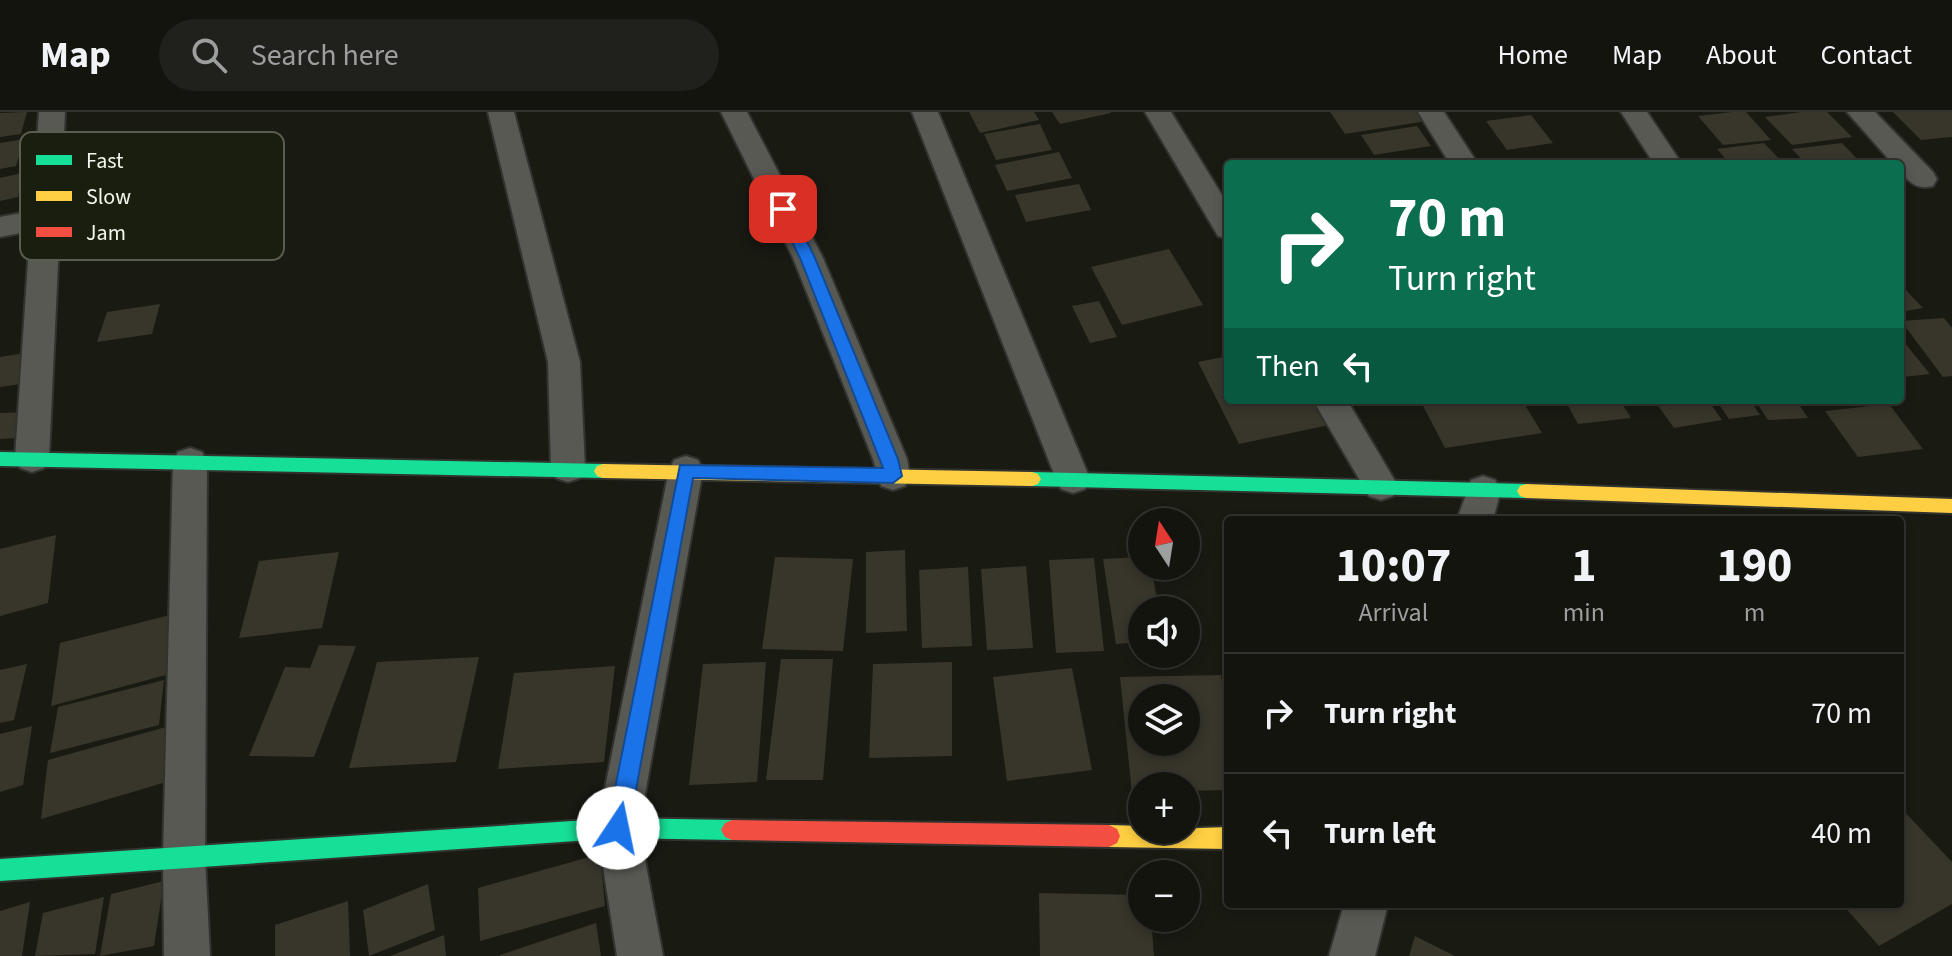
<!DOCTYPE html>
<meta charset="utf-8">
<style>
:root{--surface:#13140e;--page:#20211c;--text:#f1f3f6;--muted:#9d9e9e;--line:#32332e}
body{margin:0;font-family:"Source Sans 3",sans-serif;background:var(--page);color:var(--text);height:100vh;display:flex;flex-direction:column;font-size:30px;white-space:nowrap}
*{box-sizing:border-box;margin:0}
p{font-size:26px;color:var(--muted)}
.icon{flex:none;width:44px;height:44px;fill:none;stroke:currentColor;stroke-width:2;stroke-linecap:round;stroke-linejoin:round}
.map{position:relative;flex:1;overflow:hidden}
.details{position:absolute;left:1224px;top:404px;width:680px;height:392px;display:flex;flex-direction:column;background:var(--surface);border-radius:8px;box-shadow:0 4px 12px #0003,0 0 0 2px var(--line)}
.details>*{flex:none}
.hud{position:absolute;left:1224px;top:48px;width:680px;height:244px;border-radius:8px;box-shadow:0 4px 12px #0003,0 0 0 2px var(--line);background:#0b6e4f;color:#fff;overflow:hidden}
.needle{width:52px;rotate:348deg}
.tools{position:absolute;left:1128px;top:396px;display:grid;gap:16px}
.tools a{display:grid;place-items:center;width:72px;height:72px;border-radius:50%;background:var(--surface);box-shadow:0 4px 12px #0003,0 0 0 2px var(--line);font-size:40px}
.pin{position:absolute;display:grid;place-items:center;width:68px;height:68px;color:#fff;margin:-34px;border-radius:16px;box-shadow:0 4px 12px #0006}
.me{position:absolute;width:88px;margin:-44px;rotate:11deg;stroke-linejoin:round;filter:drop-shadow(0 0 6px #0008)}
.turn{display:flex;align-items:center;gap:28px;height:168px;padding:0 32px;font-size:36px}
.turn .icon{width:104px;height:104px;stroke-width:2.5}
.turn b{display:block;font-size:56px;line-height:68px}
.then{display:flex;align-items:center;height:76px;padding:0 32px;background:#0003;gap:16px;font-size:30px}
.eta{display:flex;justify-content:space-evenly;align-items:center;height:136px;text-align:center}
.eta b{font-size:48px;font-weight:700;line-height:56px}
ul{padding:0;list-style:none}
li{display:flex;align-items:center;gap:24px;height:120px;padding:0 32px;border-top:2px solid var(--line)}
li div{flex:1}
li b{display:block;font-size:30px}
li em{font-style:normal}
header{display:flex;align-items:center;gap:48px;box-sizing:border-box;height:112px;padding:0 40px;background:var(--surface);border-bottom:2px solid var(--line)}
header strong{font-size:38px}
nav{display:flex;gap:44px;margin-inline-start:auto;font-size:28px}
.search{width:560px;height:72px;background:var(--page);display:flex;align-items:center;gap:20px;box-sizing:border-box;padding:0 28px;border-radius:44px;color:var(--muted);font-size:30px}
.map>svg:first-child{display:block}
</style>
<header>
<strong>Map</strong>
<div class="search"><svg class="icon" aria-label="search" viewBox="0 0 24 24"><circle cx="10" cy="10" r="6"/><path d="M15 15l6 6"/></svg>Search here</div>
<nav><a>Home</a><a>Map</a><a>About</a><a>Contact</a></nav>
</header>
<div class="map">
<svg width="1952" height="844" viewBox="0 0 1952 844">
<rect width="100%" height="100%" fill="#191a12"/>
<path fill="#38362b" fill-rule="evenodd" d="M27,0L21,22L0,25V1Z
M969,0H1034L1039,8L980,21Z
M1052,0H1111V1L1060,12Z
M1330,0H1421L1427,9L1345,22Z
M1732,0H1746L1771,28L1723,33L1698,4Z
M1801,0H1827L1852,25L1792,33L1765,5Z
M1893,0H1952V25L1921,28Z
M1531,3L1553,31L1507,38L1486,9Z
M1040,12L1052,38L996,48L984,22Z
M1417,14L1431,34L1374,43L1361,23Z
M24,27L16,54L0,57V31Z
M1764,31L1784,52H1730L1717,37Z
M1842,31L1862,52H1806L1792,37Z
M1059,40L1072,66L1007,79L995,53Z
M22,61L18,85L0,89V66Z
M1079,72L1091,98L1026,110L1015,83Z
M1169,137L1203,193L1122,213L1091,155Z
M1900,172L1923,196L1900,200Z
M1099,189L1117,225L1090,231L1072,194Z
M160,192L152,222L97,230L107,200Z
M1944,206L1952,216V264L1943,265L1901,209Z
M1900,225L1930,262L1903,265Z
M31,240L21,272L0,275V245Z
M1228,244V288H1315L1329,313L1239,332L1198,250Z
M1420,288H1522L1542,321L1445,336Z
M1565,288H1620L1631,306L1578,312Z
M1654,288H1708L1722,308L1674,316Z
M1716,288H1750L1760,303L1729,307Z
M1755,288H1796L1808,306L1768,308Z
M1889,292L1923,337L1858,345L1825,299Z
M30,300L16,326L0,327V301Z
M56,423L48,491L0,504V437Z
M905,438L907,519L866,521V440Z
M339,440L322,516L239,526L259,449Z
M775,445L853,447L843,539L762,537Z
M1142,445V454H1151L1159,498H1142V530L1116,532L1103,447Z
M1094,446L1104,539L1056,541L1049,448Z
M1026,454L1033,536L987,538L981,457Z
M968,455L972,534L922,536L919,458Z
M170,503L166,563L51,594L60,531Z
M319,533L356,534L314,645L249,644L285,555L310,556Z
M479,545L456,650L349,656L377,550Z
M781,547H833L823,668H766Z
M766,550L757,670L689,673L703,552Z
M952,550V644L869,646L873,552Z
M27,552L14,608L0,611V558Z
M615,554L604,650L498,657L514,561Z
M1072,556L1092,658L1007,669L993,565Z
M1221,563L1228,608V678L1186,679V674H1142V680L1132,681L1120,565ZM1142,586H1186V630H1142Z
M164,568L159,613L50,641L58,595Z
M32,614L23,673L0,680V622Z
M166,615L163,671L41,707L48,648Z
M1900,695L1952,750V792L1879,834L1842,792H1900Z
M600,742L605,794L480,829L478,776Z
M164,769L154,834L100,844L111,782Z
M428,772L435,818L369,844L363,798Z
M1039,781L1142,783V806H1151L1154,844H1040Z
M104,785L95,842L35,844L43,801Z
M348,789L350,844H275V813Z
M30,790L22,844H0V799Z
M596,811L601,844H500V843Z
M444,823L446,844H390Z
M1415,824L1455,844H1409Z"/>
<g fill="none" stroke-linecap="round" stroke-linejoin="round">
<g stroke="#31332e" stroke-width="4">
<path id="street" d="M39,0H65L49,346L44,356L32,360L20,356L15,346L30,119L0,125V105L32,99Z
M488,0H514L580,250L585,356L580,366L568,370L556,366L551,356L548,250Z
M721,0H747L823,146L907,347L910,364L905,374L893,378L881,374L873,347L793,146Z
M912,0H938L1090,367L1085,377L1073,381L1061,377L1056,367Z
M1145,0H1171L1228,93V127L1218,124Z
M1418,0H1444L1478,52H1450Z
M1621,0H1647L1682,52H1654Z
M1847,0H1875L1933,60L1937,67L1933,74C1917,78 1911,71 1900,60V52H1893Z
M1313,288H1347L1398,374L1393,384L1381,388L1369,384Z
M190,336L202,340L207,350L205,745L210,844H164L163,745L173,350L178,340Z
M686,344L698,348L703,358L639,716L663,844H617L597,716L669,358L674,348Z
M1483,364L1495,368L1501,378L1493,408H1457L1471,368Z
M1344,792H1388L1375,844H1329Z"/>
</g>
<g stroke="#31332e" stroke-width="4">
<path id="fast" d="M0,340L603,352L609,354L612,359L609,364L603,366L0,354Z
M1032,360L1526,372L1532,374L1535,379L1532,384L1526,386L1032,374L1026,372L1023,367L1026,362Z
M618,706L732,708L739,711L743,718L739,725L732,728L618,726L0,769V747Z"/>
</g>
<g stroke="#31332e" stroke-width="4">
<path id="slow" d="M603,352L1032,360L1038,362L1041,367L1038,372L1032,374L603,366L597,364L594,359L597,354Z
M1526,372L1952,387V401L1526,386L1520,384L1517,379L1520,374Z
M1109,713L1142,714V718L1228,715V737L1109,735L1101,731L1098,724L1101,717Z"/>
</g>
<g stroke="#31332e" stroke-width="4">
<path id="jam" d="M732,708L1109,713L1117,717L1120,724L1117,731L1109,735L732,728L725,725L721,718L725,711Z"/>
</g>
<use href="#street" fill="#585953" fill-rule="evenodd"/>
<use href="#fast" fill="#16e098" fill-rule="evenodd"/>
<use href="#slow" fill="#ffcf43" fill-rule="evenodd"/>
<use href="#jam" fill="#f24e42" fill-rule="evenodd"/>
</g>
<path fill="#1a73e8" stroke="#114b97" stroke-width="2" d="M783,92L791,97L815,146L898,347L902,364L893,371L693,366L629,716L625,724L618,727L610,724L607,716L680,353L883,356L800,146L776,97Z"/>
<rect x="20" y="20" width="264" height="128" rx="12" fill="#1a1e0f" stroke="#5a5e51" stroke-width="2"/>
<rect x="36" y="43" width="36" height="10" fill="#16e098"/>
<rect x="36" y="79" width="36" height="10" fill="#ffcf43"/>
<rect x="36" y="115" width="36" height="10" fill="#f24e42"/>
<g font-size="22" fill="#f1f5eb">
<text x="86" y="56">Fast</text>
<text x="86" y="92">Slow</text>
<text x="86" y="128">Jam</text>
</g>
</svg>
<div class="tools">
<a><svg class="needle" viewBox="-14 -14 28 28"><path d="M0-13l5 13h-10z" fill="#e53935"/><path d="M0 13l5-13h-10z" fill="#9d9e9e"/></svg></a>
<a><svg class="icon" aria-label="sound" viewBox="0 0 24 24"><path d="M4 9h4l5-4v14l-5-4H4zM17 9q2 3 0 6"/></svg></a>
<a><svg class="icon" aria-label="layers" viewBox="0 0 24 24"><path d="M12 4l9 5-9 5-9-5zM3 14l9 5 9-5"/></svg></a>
<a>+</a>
<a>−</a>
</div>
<div class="pin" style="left:783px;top:97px;background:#d93025"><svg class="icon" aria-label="arrive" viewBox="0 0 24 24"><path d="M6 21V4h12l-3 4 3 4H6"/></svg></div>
<svg class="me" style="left:618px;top:716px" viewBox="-20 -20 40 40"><circle r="19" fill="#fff"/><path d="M0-13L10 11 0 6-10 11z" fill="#1a73e8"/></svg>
<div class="hud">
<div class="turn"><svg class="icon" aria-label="right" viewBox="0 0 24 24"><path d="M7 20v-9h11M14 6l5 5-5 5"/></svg><div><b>70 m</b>Turn right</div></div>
<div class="then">Then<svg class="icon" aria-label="left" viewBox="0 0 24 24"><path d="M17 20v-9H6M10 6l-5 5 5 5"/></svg></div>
</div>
<section class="details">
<div class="eta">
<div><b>10:07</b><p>Arrival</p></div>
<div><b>1</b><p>min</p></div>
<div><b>190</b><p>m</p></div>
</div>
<ul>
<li><svg class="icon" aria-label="right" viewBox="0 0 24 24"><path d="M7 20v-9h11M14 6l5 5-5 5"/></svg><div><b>Turn right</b></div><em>70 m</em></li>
<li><svg class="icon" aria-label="left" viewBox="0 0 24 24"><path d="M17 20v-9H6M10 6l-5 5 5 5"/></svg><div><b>Turn left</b></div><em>40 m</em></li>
</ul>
</section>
</div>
